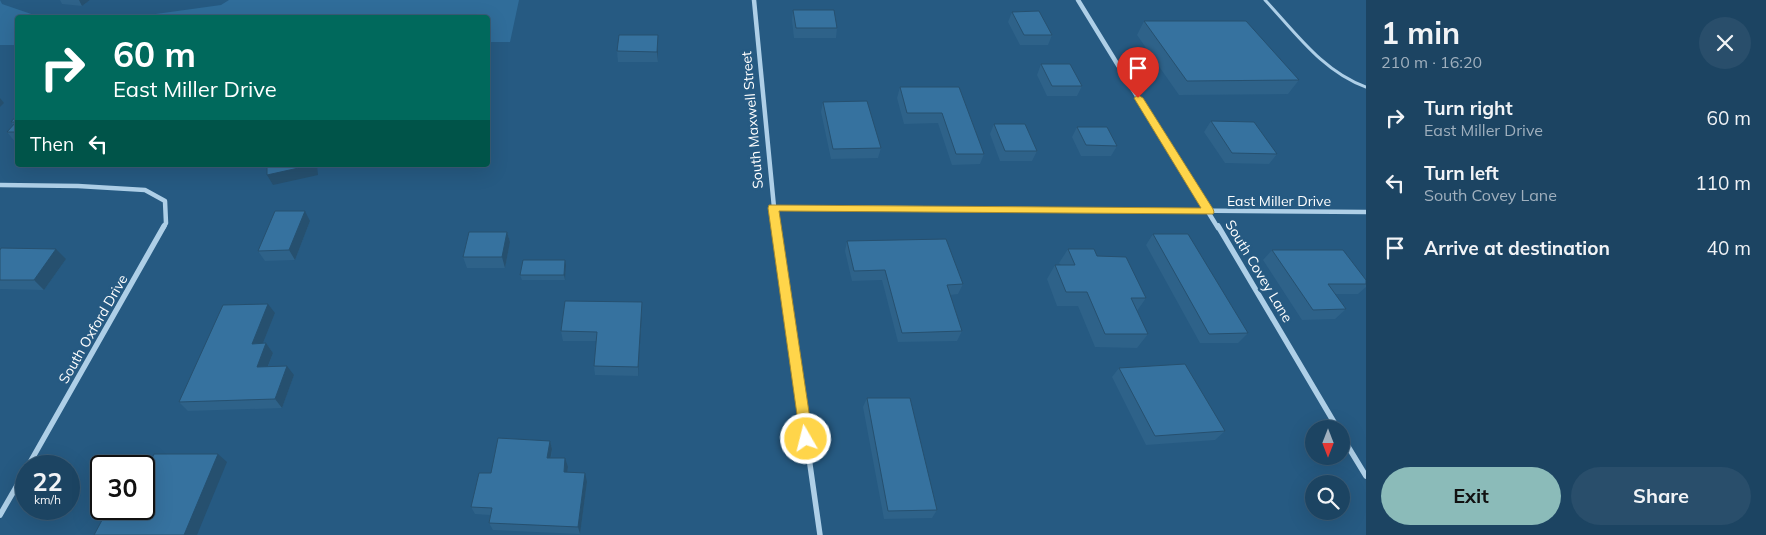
<!DOCTYPE html>
<meta charset="utf-8">
<style>
:root{--surface:#1c4462;--page:#294e6b;--text:#f1f3f6;--muted:#a0b0be;--line:#3a5c77;--accent:#8bbbb9}
body{margin:0;font-family:Mulish,sans-serif;background:var(--page);color:var(--text);height:100vh;display:flex;flex-direction:column;font-size:19px;white-space:nowrap}
*{box-sizing:border-box;margin:0}
p{font-size:16px;color:var(--muted)}
.icon{flex:none;width:28px;height:28px;fill:none;stroke:currentColor;stroke-width:2;stroke-linecap:round;stroke-linejoin:round}
.map{position:relative;flex:1;overflow:hidden}
.sheet{display:flex;flex-direction:column;background:var(--surface);width:400px}
.sheet>*{flex:none}
.top-card{position:absolute;left:15px;top:15px;width:475px;height:152px;border-radius:5px;box-shadow:0 5px 20px #0002,0 0 0 1px var(--line);background:#00695c;color:#fff;overflow:hidden}
.needle{width:32px;rotate:180deg}
.tools{position:absolute;left:1305px;top:420px;display:grid;gap:10px}
.tools a{display:grid;place-items:center;width:45px;height:45px;border-radius:50%;background:var(--surface);box-shadow:0 5px 20px #0002,0 0 0 1px var(--line);font-size:25px}
.speed{position:absolute;left:15px;top:455px;display:flex;gap:10px;font-size:25px;font-weight:700;text-align:center}
.speed>*{display:grid;place-content:center;width:65px;height:65px;border-radius:50%;background:var(--surface);box-shadow:0 5px 20px #0002,0 0 0 1px var(--line);line-height:1}
.speed small{font-size:12px;font-weight:400}
.speed .limit{border:2px solid #111;border-radius:8px;background:#fff;color:#111}
.pin{position:absolute;display:grid;place-items:center;width:42px;height:42px;color:#fff;margin:-51px -21px;border-radius:50% 50% 50% 0;rotate:-45deg;box-shadow:0 0 5px #0007}
.pin .icon{rotate:45deg}
.me{position:absolute;width:55px;margin:-28px;rotate:352deg;stroke-linejoin:round;filter:drop-shadow(0 0 4px #0008)}
.turn{display:flex;align-items:center;gap:18px;height:105px;padding:0 15px;font-size:22px}
.turn .icon{width:65px;height:65px;stroke-width:2.5}
.turn b{display:block;font-size:35px;line-height:42px}
.then{display:flex;align-items:center;height:48px;padding:0 15px;background:#0003;gap:10px;font-size:19px}
.round{display:grid;place-items:center;flex:none;width:52px;height:52px;border-radius:26px;background:var(--page)}
.headline{display:flex;align-items:center;justify-content:space-between;height:85px;padding:0 15px}
h1{font-size:30px;font-weight:700;line-height:38px}
.cta{display:flex;gap:10px;margin-top:auto;padding:10px 15px}
.cta a{flex:1;height:58px;border-radius:30px;background:var(--accent);color:#111;font-size:20px;font-weight:700;line-height:58px;text-align:center}
.cta a+a{background:var(--page);color:var(--text)}
ul{padding:0;list-style:none}
li{display:flex;align-items:center;gap:15px;height:65px;padding:0 15px}
li div{flex:1}
li b{display:block;font-size:19px}
li em{font-style:normal}
main{display:flex;flex:1;min-height:0}
.map>svg:first-child{display:block}
</style>
<main>
<div class="map">
<svg width="1366" height="535" viewBox="0 0 1366 535">
<rect width="100%" height="100%" fill="#265a82"/>
<path fill="#306d9a" d="M0,0L2,4L40,17L18,18L17,45H0Z
M229,0H519L510,42H488V18L134,17L221,5Z"/>
<g fill="none" stroke-linecap="round" stroke-linejoin="round">
<path stroke="#aecfe7" stroke-width="3" d="M1265,0C1295,32 1323,72 1366,87"/>
<path stroke="#aecfe7" stroke-width="4.5" d="M754,0L776,228
M1078,0L1218,228
M0,185L78,186L145,190L165,201L166,223L163,228
M773,207L1366,212"/>
<path stroke="#aecfe7" stroke-width="5.5" d="M776,226L820,535
M1218,226L1338,429
M1341,435L1366,476
M28,466L164,226
M0,515L26,470"/>
</g>
<path fill="#2e6289" d="M60,0H90L82,6L62,4Z
M793,10L837,28L836,38H794L792,20Z
M1012,12L1052,35L1048,45H1020L1008,22Z
M1144,21L1299,80L1288,94L1179,95L1137,35Z
M658,35V62H618L617,51Z
M1041,64L1082,86L1077,96H1047L1037,75Z
M900,87H959L984,154L980,164L952,165L938,123L904,124L897,98Z
M823,102L881,148L878,158L831,159L821,112Z
M18,114V143H16L7,132L13,125L11,122Z
M1211,121L1277,154L1269,164L1225,163L1204,132Z
M994,124L1037,151L1032,161H1000L990,134Z
M1077,127L1117,146L1111,156H1081L1072,137Z
M310,221L295,260L265,261L258,251Z
M507,232L510,242L505,268H467L463,257Z
M1153,234L1248,333L1238,343H1200L1146,245Z
M847,241L963,284L958,294L950,295L962,331L957,341L898,342L882,280L852,281L845,251Z
M1068,249L1097,256L1146,298L1137,311L1148,334L1137,348L1095,347L1078,306H1057L1047,279L1055,265H1061L1059,263Z
M0,250L66,259L44,290L0,289Z
M1272,250L1366,280V287L1358,294H1335L1346,309L1335,319L1302,320L1263,260Z
M566,265L565,280H522L520,275Z
M642,312L638,376L595,375L594,366L596,341H563L561,331Z
M275,313L263,343H266L273,353L268,367L294,375L282,408L188,411L179,402Z
M1119,368L1225,431L1215,440L1146,445L1112,377Z
M867,398L937,510L932,518L884,519L863,407Z
M550,441L552,449L551,458L568,467L567,472L587,482L580,534L493,530L489,523L490,515L475,514L471,507L491,473Z"/>
<path fill="#26506f" d="M79,0H90L82,6Z
M658,35V62L657,52Z
M0,98L4,103L0,107Z
M312,165H317L318,175L273,185L267,175Z
M305,211L310,221L295,260L289,250Z
M507,232L510,242L505,268L502,257Z
M56,249L66,259L44,290L34,280Z
M565,260L566,265L565,280L564,275Z
M642,302V312L638,376V367Z
M268,304L275,313L259,353L252,344Z
M266,343L273,353L264,376L257,367Z
M287,366L294,375L282,408L275,399Z
M550,441L552,449L549,466L547,458Z
M218,454L227,462L197,535H184Z
M565,458L568,467L566,480L564,472Z
M585,473L587,482L580,534L578,527Z"/>
<path fill="#36729f" stroke="#26506f" d="M793,10H834L837,28H796Z
M1039,11L1052,35H1024L1012,12Z
M1144,21H1246L1299,80L1187,81Z
M619,35H658L657,52L617,51Z
M1041,64H1070L1082,86H1052Z
M900,87H959L984,154H956L942,113H907Z
M867,101L881,148L833,149L823,102Z
M18,114V132H7L16,122H11Z
M1211,121L1254,122L1277,154L1232,153Z
M994,124H1025L1037,151H1005Z
M1077,127H1107L1117,146L1086,145Z
M267,165H312L267,175Z
M275,211H305L289,250L258,251Z
M469,232H507L502,257H463Z
M1153,234H1188L1248,333L1209,334Z
M946,239L963,284L947,285L962,331L902,333L885,270L854,271L847,241Z
M1,248L56,249L34,280H0V250Z
M1068,249H1094L1097,256L1126,257L1146,298H1131L1148,334H1105L1087,292H1066L1055,265H1075Z
M1272,250H1343L1366,280V284H1328L1346,309L1313,310Z
M523,260H565L564,275H520Z
M565,301L642,302L638,367L594,366L597,332L561,331Z
M268,304L252,344L266,343L257,367L287,366L275,399L179,402L223,305Z
M1185,364L1225,431L1155,436L1119,368Z
M867,398H910L937,510L888,511Z
M498,438L550,441L547,458H565L564,472L585,473L578,527L489,523L492,508L471,507L479,473H491Z
M154,454H218L184,535H94L108,509H144V475Z"/>
<path fill="#ffd54a" stroke="#a68a30" d="M1138,95L1143,98L1213,209L1214,212L1213,214L779,211L813,439L811,443L806,445L801,443L768,208L769,205L1201,208L1134,98Z"/>
<g text-anchor="middle" stroke-width="5" stroke-linejoin="round" paint-order="stroke">
<g font-size="14" fill="#fff" stroke="#265a82">
<text transform="translate(752 120) rotate(-95)" y="5">South Maxwell Street</text>
<text x="1279" y="206">East Miller Drive</text>
<text transform="translate(1259 271) rotate(59)" y="5">South Covey Lane</text>
<text transform="translate(93 329) rotate(-60)" y="5">South Oxford Drive</text>
</g>
</g>
</svg>
<div class="tools">
<a><svg class="needle" viewBox="-14 -14 28 28"><path d="M0-13l5 13h-10z" fill="#e53935"/><path d="M0 13l5-13h-10z" fill="#a0b0be"/></svg></a>
<a><svg class="icon" aria-label="search" viewBox="0 0 24 24"><circle cx="10" cy="10" r="6"/><path d="M15 15l6 6"/></svg></a>
</div>
<div class="speed"><div>22<small>km/h</small></div><div class="limit">30</div></div>
<div class="pin" style="left:1138px;top:98px;background:#d93025"><svg class="icon" aria-label="arrive" viewBox="0 0 24 24"><path d="M6 21V4h12l-3 4 3 4H6"/></svg></div>
<svg class="me" style="left:806px;top:439px" viewBox="-20 -20 40 40"><circle r="17" fill="#ffd54a" stroke="#fff" stroke-width="3"/><path d="M0-11L8 9 0 5-8 9z" fill="#fff"/></svg>
<div class="top-card">
<div class="turn"><svg class="icon" aria-label="right" viewBox="0 0 24 24"><path d="M7 20v-9h11M14 6l5 5-5 5"/></svg><div><b>60 m</b>East Miller Drive</div></div>
<div class="then">Then<svg class="icon" aria-label="left" viewBox="0 0 24 24"><path d="M17 20v-9H6M10 6l-5 5 5 5"/></svg></div>
</div>
</div>
<section class="sheet">
<div class="headline"><div><h1>1 min</h1><p>210 m · 16:20</p></div><a class="round"><svg class="icon" aria-label="close" viewBox="0 0 24 24"><path d="M6 6l12 12M18 6L6 18"/></svg></a></div>
<ul>
<li><svg class="icon" aria-label="right" viewBox="0 0 24 24"><path d="M7 20v-9h11M14 6l5 5-5 5"/></svg><div><b>Turn right</b><p>East Miller Drive</p></div><em>60 m</em></li>
<li><svg class="icon" aria-label="left" viewBox="0 0 24 24"><path d="M17 20v-9H6M10 6l-5 5 5 5"/></svg><div><b>Turn left</b><p>South Covey Lane</p></div><em>110 m</em></li>
<li><svg class="icon" aria-label="arrive" viewBox="0 0 24 24"><path d="M6 21V4h12l-3 4 3 4H6"/></svg><div><b>Arrive at destination</b></div><em>40 m</em></li>
</ul>
<div class="cta"><a>Exit</a><a>Share</a></div>
</section>
</main>
